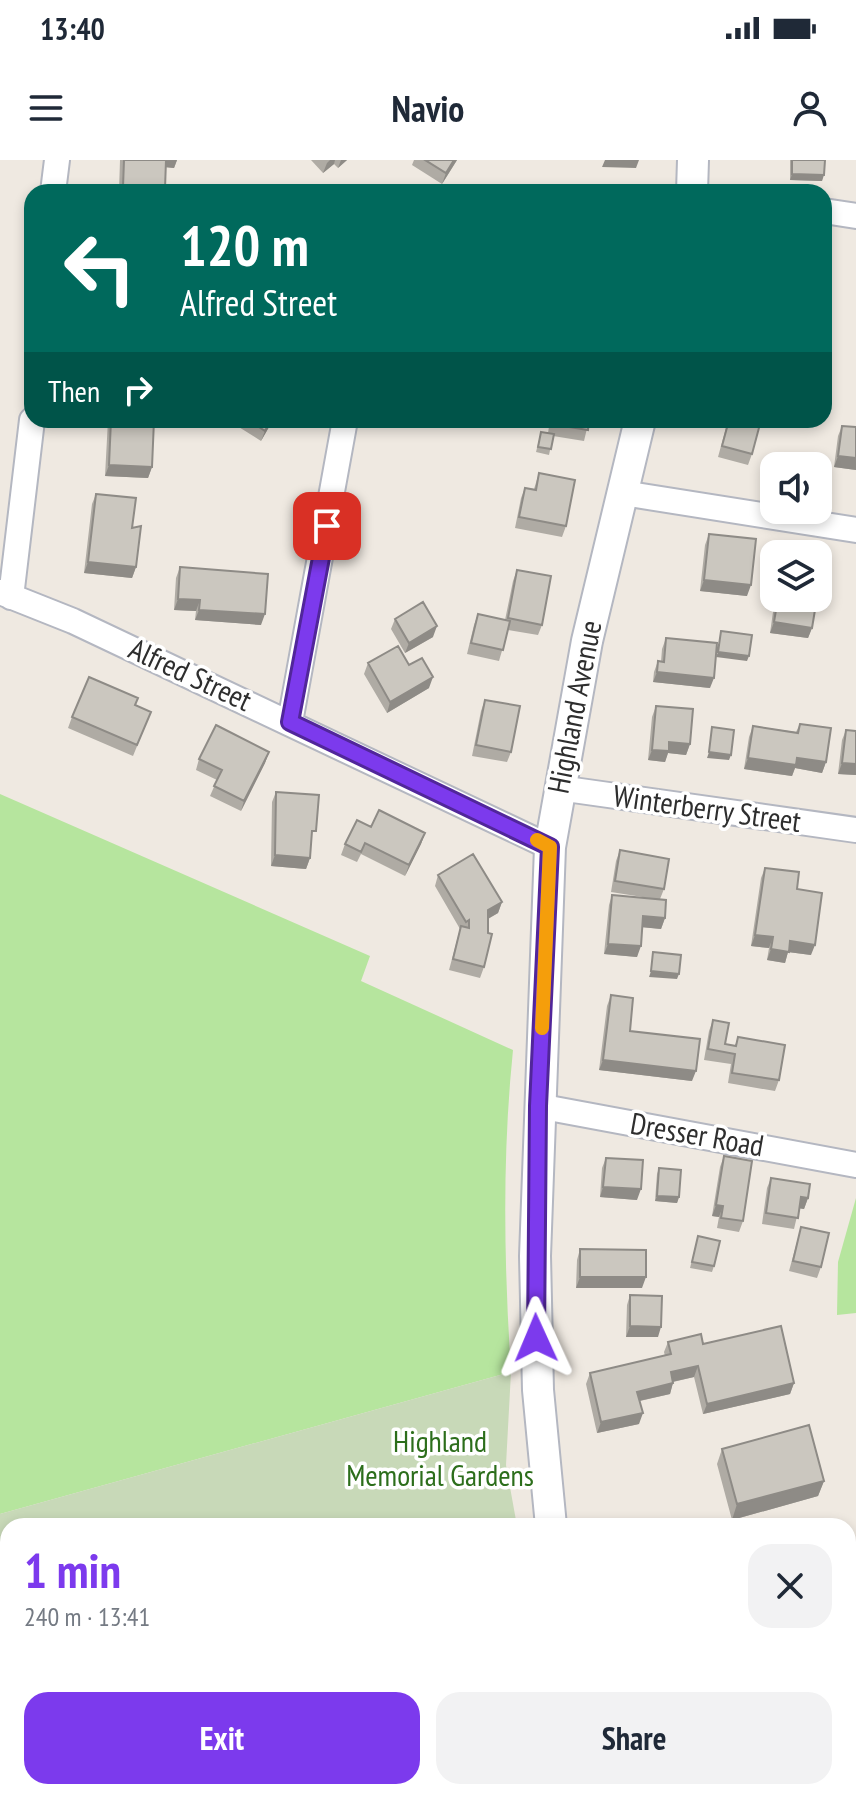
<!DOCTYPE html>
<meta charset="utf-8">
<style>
:root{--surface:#fff;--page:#f2f2f3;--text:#1f2937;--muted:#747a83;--accent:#7c3aed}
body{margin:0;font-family:"PT Sans Narrow",sans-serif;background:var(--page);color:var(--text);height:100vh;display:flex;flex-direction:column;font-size:30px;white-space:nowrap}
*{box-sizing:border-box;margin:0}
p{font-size:26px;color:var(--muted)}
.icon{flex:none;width:44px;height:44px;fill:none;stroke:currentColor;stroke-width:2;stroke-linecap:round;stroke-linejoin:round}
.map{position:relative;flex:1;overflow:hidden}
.side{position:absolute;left:0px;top:1358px;width:856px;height:282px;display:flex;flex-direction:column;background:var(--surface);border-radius:24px 24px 0 0;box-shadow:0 4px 12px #0003}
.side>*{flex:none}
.guide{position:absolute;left:24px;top:24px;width:808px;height:244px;border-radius:24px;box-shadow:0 4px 12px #0003;background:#00695c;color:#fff;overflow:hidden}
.fabs{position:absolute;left:760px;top:292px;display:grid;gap:16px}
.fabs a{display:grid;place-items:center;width:72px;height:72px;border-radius:16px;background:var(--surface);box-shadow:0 4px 12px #0003;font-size:40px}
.pin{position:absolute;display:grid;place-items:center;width:68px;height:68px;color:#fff;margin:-34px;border-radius:16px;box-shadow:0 4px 12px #0006}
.me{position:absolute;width:88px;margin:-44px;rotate:359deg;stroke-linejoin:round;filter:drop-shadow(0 0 6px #0008)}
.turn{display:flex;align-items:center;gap:28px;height:168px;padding:0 24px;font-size:36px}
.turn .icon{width:104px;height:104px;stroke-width:2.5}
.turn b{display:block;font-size:56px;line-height:68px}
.then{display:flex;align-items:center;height:76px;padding:0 24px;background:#0003;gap:16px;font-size:30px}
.round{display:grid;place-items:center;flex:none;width:84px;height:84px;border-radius:24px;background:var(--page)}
.head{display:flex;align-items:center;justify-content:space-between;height:136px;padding:0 24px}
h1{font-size:48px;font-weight:700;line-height:60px;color:var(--accent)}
.primary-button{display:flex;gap:16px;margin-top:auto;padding:16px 24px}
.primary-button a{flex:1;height:92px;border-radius:24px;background:var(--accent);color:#fff;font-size:32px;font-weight:700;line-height:92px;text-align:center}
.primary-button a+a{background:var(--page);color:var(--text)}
.status{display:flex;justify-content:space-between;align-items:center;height:56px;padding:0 40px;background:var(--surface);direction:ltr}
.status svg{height:22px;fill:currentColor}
header{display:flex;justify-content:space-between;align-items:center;height:104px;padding:0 24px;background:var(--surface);font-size:36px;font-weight:700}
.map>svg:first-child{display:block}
</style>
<div class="status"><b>13:40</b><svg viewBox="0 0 49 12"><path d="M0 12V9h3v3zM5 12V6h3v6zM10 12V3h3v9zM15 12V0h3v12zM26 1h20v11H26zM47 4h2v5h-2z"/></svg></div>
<header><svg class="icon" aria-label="menu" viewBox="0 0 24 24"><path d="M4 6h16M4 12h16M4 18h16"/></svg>Navio<svg class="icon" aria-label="person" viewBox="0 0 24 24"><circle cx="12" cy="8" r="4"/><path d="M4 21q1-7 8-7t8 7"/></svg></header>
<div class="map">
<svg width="856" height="1639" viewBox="0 0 856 1639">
<rect width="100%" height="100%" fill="#efe9e1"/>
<path fill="#b6e59e" d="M0,634L370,796L361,821L513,890C502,997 504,1104 511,1212L0,1354Z
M856,1038V1153L837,1155L838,1102Z"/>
<path fill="#c8d9b8" d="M511,1212L506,1305L517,1366H8V1632H573V1639H0V1354Z"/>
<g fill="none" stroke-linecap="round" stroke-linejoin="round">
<g stroke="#b4b7c1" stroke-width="28">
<path id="minor" d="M53,32L57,0
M824,51L856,56
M623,333L856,370
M0,432L73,461L550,687
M11,437L32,260
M290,562L345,260
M559,628L856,670
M538,946L856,1005"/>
</g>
<g stroke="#b4b7c1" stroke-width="34">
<path id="tertiary" d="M692,32L693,0
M551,1366L538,1230L535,1096L550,687L587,481L640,260
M619,1632L621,1639"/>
</g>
<use href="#minor" stroke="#fff" stroke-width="24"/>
<use href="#tertiary" stroke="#fff" stroke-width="30"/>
</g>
<path fill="#afaba4" d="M120,0H177L174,8L166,7L164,32H119Z
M311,0H347L338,8L334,4L323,13Z
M414,0H457L442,24L412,5Z
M790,0H825L822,21L790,20Z
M108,260H154L152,307L148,318L105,316Z
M236,260H273L261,281L234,264Z
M421,260H434L431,266Z
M550,260H589L584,281L553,276L549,295L536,292L541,272L548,273Z
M712,260H754L752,294L748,305L718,297L727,264Z
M842,266L856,267V310L834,307L838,276Z
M539,313L566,366L562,377L515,368L521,338L525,328L534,329Z
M96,334L132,368L136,407L132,418L84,413L92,344Z
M709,374L747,436L700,431L705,385Z
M180,407L261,465L195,460L196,451L174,450L176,418Z
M517,410L542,465L538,475L508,470L499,501L467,494L474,465L478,454L505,460L513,421Z
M775,438H817L812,468L808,478L770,473Z
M395,459L433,477L405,493L391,469Z
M666,478L710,528L653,522L654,512L658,501L661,502L662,489Z
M368,503L409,505L429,528L387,553L364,514Z
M485,540L511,592L507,602L472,596L481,551Z
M135,545L151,552L133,596L68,568L72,557Z
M656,546L690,584L686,595L668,593L665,602L648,600L652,557Z
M800,564L826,602L822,613L795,608L792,616L744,609L749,577L753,566L796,572Z
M846,570L856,571V615L838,614L842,580Z
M269,592L265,603L241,651L210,636L217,620L196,610L199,599Z
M276,632L312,681H311L310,698L306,709L271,706L272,642Z
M371,667L425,673L421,684L405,716L361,694L357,702L341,695L345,684Z
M620,690L664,729L660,739L665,758L661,769L642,767L637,797L604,794L609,745L612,735L649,738L611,732L616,701Z
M765,708L797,729L811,795L788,792L785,803L767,800L769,788L751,786L761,718Z
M438,715L502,742L498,753L488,759L484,807L480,818L449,810L460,769L435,726Z
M611,835L630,871L692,921L599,910L607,846Z
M713,860L725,884L735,886L738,877L779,920L775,931L728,923L731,904L704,900L709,871Z
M724,996L743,1061L739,1072L717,1068L719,1057L712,1056L720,1007Z
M606,998L637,1040L600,1037L602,1008Z
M659,1008L679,1037L677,1043L655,1041L657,1014Z
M771,1018L808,1038L804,1049L799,1048L794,1069L762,1064L767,1028Z
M801,1067L821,1107L817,1118L789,1111Z
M698,1076L714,1106L712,1112L690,1108Z
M580,1089L642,1128H576L577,1100Z
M630,1135L658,1177H626L627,1145Z
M668,1182L703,1184L794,1223L790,1234L703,1254L694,1217L673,1222L670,1234L640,1241L639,1264L597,1273L586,1224L590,1213L665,1196L664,1192Z
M722,1289L824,1321L818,1336L732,1360L717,1304Z"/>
<path fill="#8e8b86" d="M165,0H177L174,8L163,7Z
M330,0H335L334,4L323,13L327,3Z
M341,0H347L338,8Z
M454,0H457L442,24L446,13Z
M605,0H639L636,8L602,7Z
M792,14L824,15L822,21L790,20Z
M123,27L165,29L164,32H121Z
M271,260H273L261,281L265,271Z
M838,296L856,298V310L834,307Z
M109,305L152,307L148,318L105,316Z
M88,402L136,407L132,418L84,413Z
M704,420L751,425L747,436L700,431Z
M178,439L200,440L196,451L174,450Z
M199,450L265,454L261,465L195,460Z
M774,462L812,468L808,478L770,473Z
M437,466L433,477L405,493L409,483Z
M718,492L749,496L747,501L716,497Z
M657,512L714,518L710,528L653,522Z
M433,517L429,528L387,553L390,542Z
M669,582L690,584L686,595L668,593L665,602L648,600L652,590Z
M269,592L265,603L241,651L244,641Z
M709,592L731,595L729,600L707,598Z
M748,598H797L826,602L822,613L795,608L792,616L744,609Z
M842,603L856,604V615L838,614Z
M425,673L421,684L405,716L409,705Z
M275,695L310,698L306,709L271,706Z
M502,742L498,753L484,761L488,750Z
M643,756L665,758L661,769L640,767Z
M755,775L773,777L769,788L751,786Z
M790,781L815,785L811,795L788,792L785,803L767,800L771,789Z
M608,784L641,786L637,797L604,794Z
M651,811L679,814L677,819L649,817Z
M603,900L696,911L692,921L599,910Z
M603,1027L641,1029L637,1040L600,1037Z
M657,1036L679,1037L677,1043L655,1041Z
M801,1037L808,1038L804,1049L797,1048Z
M716,1045L723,1046L719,1057L712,1056Z
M580,1117H646L642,1128H576Z
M630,1166L661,1167L658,1177H626Z
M698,1206L694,1217L667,1223L671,1212Z
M673,1223L670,1234L634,1242L637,1232Z
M794,1223L790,1234L703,1254L707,1244Z
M643,1253L639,1264L597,1273L601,1262Z
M824,1321L818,1336L732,1360L737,1344Z"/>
<path fill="#cbc7bf" stroke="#8e8b86" stroke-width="2" d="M124,0H166L165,29L123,27Z
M425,0H454L446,13Z
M792,0H825L824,15L792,14Z
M111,260H154L152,307L109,305Z
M249,260H271L265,271Z
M552,260H589L588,270L551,264Z
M729,260H745L760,264L752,294L722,286Z
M842,266L856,267V298L838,296Z
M541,272L554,274L551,289L538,287Z
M539,313L575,320L566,366L519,357L525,328L536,330Z
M96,334L136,338L132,368L141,366L136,407L88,402Z
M709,374L756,379L751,425L704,420Z
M180,407L268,414L265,454L199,450L200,440L178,439Z
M517,410L551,416L542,465L508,458Z
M778,438H817L812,468L774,462Z
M423,442L437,466L409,483L395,459Z
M478,454L510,461L503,490L471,483Z
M721,471L752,475L749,496L718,492Z
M666,478L717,483L714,518L657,512L658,501L664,502Z
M398,486L409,505L422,498L433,517L390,542L368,503Z
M89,517L138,538L135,545L151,552L137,585L72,557Z
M485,540L520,546L511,592L476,585Z
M656,546L693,549L690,584L669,582V591L652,590Z
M800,564L831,568L826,602L797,598L796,605L748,598L753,566L798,573Z
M216,565L269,592L244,641L214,626L222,610L199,599Z
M712,567L734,570L731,595L709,592Z
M846,570L856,571V604L842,603Z
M276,632L319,635L316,671H312L310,698L275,695Z
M379,650L425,673L409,705L365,683L361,692L345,684L357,660L371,667Z
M620,690L669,699L664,729L615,721Z
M473,694L502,742L488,750V773L492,774L484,807L453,799L461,766L469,768V760L466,762L438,715Z
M765,708L799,712L797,729L822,733L815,785L790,781L789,792L771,789L773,777L755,775Z
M612,735L666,740L665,758L643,756L641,786L608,784Z
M653,792L681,795L679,814L651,811Z
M611,835L633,838L630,871L700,879L696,911L603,900Z
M713,860L729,863L725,884L736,886L738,877L785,885L779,920L732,913L735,894L708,889Z
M724,996L752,1001L743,1061L721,1058L723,1046L716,1045Z
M606,998L643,1000L641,1029L603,1027Z
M659,1008L681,1010L679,1037L657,1036Z
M771,1018L810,1024L808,1038L801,1037L798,1058L766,1053Z
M801,1067L829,1073L821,1107L793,1101Z
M698,1076L720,1081L714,1106L692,1102Z
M580,1089L646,1090V1117H580Z
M630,1135L662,1136L661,1167L630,1166Z
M781,1166L794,1223L707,1244L698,1206L671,1212L673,1223L637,1232L643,1253L601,1262L590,1213L671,1194L668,1182L701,1174L703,1184Z
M809,1265L824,1321L737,1344L722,1289Z"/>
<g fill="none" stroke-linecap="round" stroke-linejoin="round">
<g stroke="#51269a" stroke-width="20">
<path id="route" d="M327,366L290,562L550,687L538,946L536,1178"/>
</g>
<use href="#route" stroke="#7c3aed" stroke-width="14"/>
<path stroke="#f59e0b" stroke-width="14" d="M537,680L550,687L542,868"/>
</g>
<g text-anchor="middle" stroke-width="7" stroke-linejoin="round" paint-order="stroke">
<g font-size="30" fill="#2e2e2e" stroke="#fff">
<text transform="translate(190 515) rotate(25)" y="10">Alfred Street</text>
<text transform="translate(575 547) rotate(-79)" y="10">Highland Avenue</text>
<text transform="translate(707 649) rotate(8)" y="10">Winterberry Street</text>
<text transform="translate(697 975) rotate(10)" y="10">Dresser Road</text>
</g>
<g font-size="30" fill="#2c6e1b" stroke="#fff">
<text x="440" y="1292">Highland<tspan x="440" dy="34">Memorial Gardens</tspan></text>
</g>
</g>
</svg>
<div class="fabs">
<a><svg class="icon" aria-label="sound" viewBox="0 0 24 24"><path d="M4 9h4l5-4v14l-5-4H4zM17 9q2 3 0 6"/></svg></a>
<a><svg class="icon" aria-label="layers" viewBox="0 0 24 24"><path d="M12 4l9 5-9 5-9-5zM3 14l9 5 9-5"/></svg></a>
</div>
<div class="pin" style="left:327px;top:366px;background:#d93025"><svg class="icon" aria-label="arrive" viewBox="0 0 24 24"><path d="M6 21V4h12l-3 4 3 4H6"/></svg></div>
<svg class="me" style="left:536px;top:1178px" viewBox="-20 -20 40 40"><path d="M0-17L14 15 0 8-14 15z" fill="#7c3aed" stroke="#fff" stroke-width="4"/></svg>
<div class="guide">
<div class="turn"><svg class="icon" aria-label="left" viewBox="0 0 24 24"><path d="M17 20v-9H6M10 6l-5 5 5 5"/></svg><div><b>120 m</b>Alfred Street</div></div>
<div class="then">Then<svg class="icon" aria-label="right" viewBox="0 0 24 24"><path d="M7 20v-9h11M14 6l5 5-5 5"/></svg></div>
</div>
<section class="side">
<div class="head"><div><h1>1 min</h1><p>240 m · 13:41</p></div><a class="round"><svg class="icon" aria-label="close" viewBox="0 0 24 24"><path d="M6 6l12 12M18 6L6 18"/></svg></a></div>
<div class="primary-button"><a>Exit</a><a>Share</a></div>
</section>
</div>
